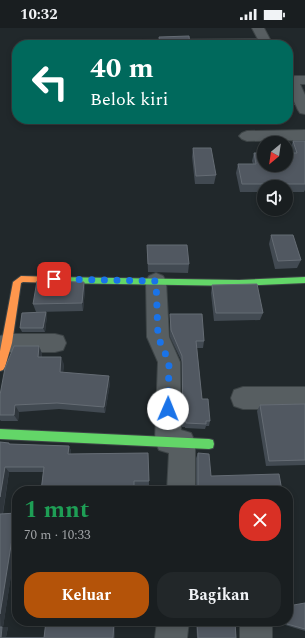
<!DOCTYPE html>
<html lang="id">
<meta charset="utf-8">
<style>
:root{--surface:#191e20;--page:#222729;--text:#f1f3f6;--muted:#9fa2a5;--line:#373c3e;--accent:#b45309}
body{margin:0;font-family:Spectral,serif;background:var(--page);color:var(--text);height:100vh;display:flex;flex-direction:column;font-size:15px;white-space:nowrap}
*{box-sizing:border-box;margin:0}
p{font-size:13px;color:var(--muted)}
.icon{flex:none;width:22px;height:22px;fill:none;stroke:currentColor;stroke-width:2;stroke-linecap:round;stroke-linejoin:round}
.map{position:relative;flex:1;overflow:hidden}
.drawer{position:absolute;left:12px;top:458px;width:281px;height:140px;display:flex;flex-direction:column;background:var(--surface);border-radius:16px;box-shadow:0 2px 6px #0003,0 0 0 1px var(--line)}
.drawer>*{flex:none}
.top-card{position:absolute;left:12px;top:12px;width:281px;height:84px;border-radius:16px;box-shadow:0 2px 6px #0003,0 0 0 1px var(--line);background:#00695c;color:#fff;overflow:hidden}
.needle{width:26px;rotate:209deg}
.controls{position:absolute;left:257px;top:108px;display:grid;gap:8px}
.controls a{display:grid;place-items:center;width:36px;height:36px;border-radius:50%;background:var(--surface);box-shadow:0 2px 6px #0003,0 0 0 1px var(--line);font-size:20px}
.pin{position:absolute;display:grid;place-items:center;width:34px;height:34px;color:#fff;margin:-17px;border-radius:8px;box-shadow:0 2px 6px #0006}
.me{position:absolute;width:44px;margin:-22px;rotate:1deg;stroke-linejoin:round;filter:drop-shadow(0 0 3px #0008)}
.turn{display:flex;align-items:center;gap:14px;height:84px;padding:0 12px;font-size:18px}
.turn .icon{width:52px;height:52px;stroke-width:2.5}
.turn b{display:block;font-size:28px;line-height:34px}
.round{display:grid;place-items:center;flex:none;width:42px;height:42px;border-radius:16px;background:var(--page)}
.summary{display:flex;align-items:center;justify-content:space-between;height:68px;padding:0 12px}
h1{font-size:24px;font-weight:700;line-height:30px;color:#1e9e55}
.button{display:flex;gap:8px;margin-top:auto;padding:8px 12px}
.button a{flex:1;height:46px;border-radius:16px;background:var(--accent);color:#fff;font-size:16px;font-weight:700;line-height:46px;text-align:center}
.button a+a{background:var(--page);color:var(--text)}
.status{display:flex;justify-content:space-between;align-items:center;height:28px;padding:0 20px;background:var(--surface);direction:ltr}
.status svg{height:11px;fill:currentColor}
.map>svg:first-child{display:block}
</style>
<div class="status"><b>10:32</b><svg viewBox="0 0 49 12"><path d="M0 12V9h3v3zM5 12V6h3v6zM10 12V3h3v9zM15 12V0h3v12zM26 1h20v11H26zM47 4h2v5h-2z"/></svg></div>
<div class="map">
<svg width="305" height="610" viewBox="0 0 305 610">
<rect width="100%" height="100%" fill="#21282b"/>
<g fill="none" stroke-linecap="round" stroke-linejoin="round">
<g stroke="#3d4446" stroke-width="2">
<path id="street" d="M252,0H264L273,17H261Z
M295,48H305V56H300L305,67V86L300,85L298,82L288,60V51Z
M305,102V112L247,113L242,111L239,108L242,105L247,103Z
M156,245L163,248L166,253L169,309L180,334L181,402L191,405L195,414V463H167L169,425L159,422L155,413L158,334L147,309L146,253L149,248Z
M7,306H55L63,308L66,315L63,322L55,324H7L0,322V308Z
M243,359H305V381H243L234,378L231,370L234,362Z
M157,593H189L187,610H155Z
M240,593H272V610H240Z"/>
</g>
<g stroke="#3d4446" stroke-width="2">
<path id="fast" d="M264,11L266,12V13L28,15L26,14L28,13Z
M55,249L239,252L305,249V255L239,258L55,255L51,252Z
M0,401L209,411L213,412L214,416L213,420L209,421L0,411Z"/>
</g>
<g stroke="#3d4446" stroke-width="2">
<path id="slow" d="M21,248L55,249L59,252L55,255L23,254L21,255L12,315L5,339L3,342L0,343V323L13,254Z"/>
</g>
<use href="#street" fill="#575e61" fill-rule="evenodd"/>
<use href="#fast" fill="#63d668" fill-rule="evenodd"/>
<use href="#slow" fill="#ff974d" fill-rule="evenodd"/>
</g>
<path fill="#424a52" d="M288,61L294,77L292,86H288Z
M293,113H305V162L304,164H286V159H264V164H240L236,145L238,136H253L252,133L254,125H291L290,121Z
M193,120L216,147L214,156H195L192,129Z
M271,207L301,232L297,240L275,241L269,216Z
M147,217L189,236L188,245L148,244Z
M84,254L85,262L83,283L36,284L33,276Z
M212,257L263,285L260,292L214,293L211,265Z
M46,284L47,288L45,304H22L20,300Z
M170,286L204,313L203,320H197L202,371L210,393L209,398H206L205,401L185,400V399H182V334L170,309Z
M39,318L42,326V329L64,336L63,345L110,355L105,385L59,381L19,384L18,393H1L0,392V367Z
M305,376V437L266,438L257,383L260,377Z
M0,414L10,416L69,418L71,423V426L148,425L149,457H134V463H41L43,444H9L3,486L17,485V509L3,599H8L6,609H44L46,593H115V610H0Z
M198,425L211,448L282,463H190V461L196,459V430Z
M305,575V603L282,596L281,593H288Z
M196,593H235L236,610H197Z"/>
<path fill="#2f363c" d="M84,254L85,262L83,283L82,275Z
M46,284L47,288L45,304L43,300Z
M39,318L42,326L41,336L38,329Z
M61,329L64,336L62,351L60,344Z
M109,348L110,355L105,385L104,379Z
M15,377L19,384L18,393L14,387Z
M69,418L71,423V431L68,426Z
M5,439L9,444L2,489L0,488V469Z
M13,505L17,508V509L3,599H8L6,609L1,610L0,586Z
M114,593H115V610H113Z"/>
<path fill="#515861" stroke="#656c74" d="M189,8L190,17H160L159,9Z
M288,61L294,77H288Z
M293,113H305V156H242L238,136H256L254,125H264V137H286V125H297Z
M193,120H211L216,147L196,148Z
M271,207H293L301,232L278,233Z
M147,217H187L189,236H148Z
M37,253L84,254L82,275L33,276Z
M257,256L263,285H216L212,257Z
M46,284L43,300H20L22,285Z
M170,286H202L204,313H196L202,371H208L210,393H206V396L186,395V393H183L182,328L171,302Z
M14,318H39L38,329H61L60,344L109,348L104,379L57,375L15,377L14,387H0V367L5,340Z
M305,376V432L269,433L260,377Z
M0,414L9,415V416L69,418L68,426L148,425L149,453H134V463H41L44,439H5L0,469Z
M198,425L209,426L211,448L279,446L282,463H190V461L198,459Z
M17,485V505H13L0,586V486Z
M288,498L292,520H288Z
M305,575V601L287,596L286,593H288V578Z
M46,593H114L113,610H0V599H2L1,610H44Z
M197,593H235L236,610H198Z"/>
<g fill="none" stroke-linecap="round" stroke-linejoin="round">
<path stroke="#1a73e8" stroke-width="7" stroke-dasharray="0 12.6" d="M54,251L156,253L158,309L169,334L168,381"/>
</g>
</svg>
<div class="controls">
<a><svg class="needle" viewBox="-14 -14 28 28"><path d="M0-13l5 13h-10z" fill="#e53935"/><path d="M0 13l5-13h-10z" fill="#9fa2a5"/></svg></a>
<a><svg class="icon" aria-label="sound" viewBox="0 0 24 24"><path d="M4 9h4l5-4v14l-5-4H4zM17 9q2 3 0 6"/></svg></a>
</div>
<div class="pin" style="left:54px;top:251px;background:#d93025"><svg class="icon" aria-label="arrive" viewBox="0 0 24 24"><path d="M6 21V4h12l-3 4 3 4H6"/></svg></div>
<svg class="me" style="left:168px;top:381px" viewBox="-20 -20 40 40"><circle r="19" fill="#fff"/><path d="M0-13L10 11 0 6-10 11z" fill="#1a73e8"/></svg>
<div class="top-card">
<div class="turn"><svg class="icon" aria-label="left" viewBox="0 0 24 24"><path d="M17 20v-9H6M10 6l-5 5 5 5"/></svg><div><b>40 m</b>Belok kiri</div></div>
</div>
<section class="drawer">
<div class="summary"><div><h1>1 mnt</h1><p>70 m · 10:33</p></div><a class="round" style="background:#d93025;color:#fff"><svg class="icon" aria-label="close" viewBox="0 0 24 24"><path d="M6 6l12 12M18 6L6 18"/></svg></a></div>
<div class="button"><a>Keluar</a><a>Bagikan</a></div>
</section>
</div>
